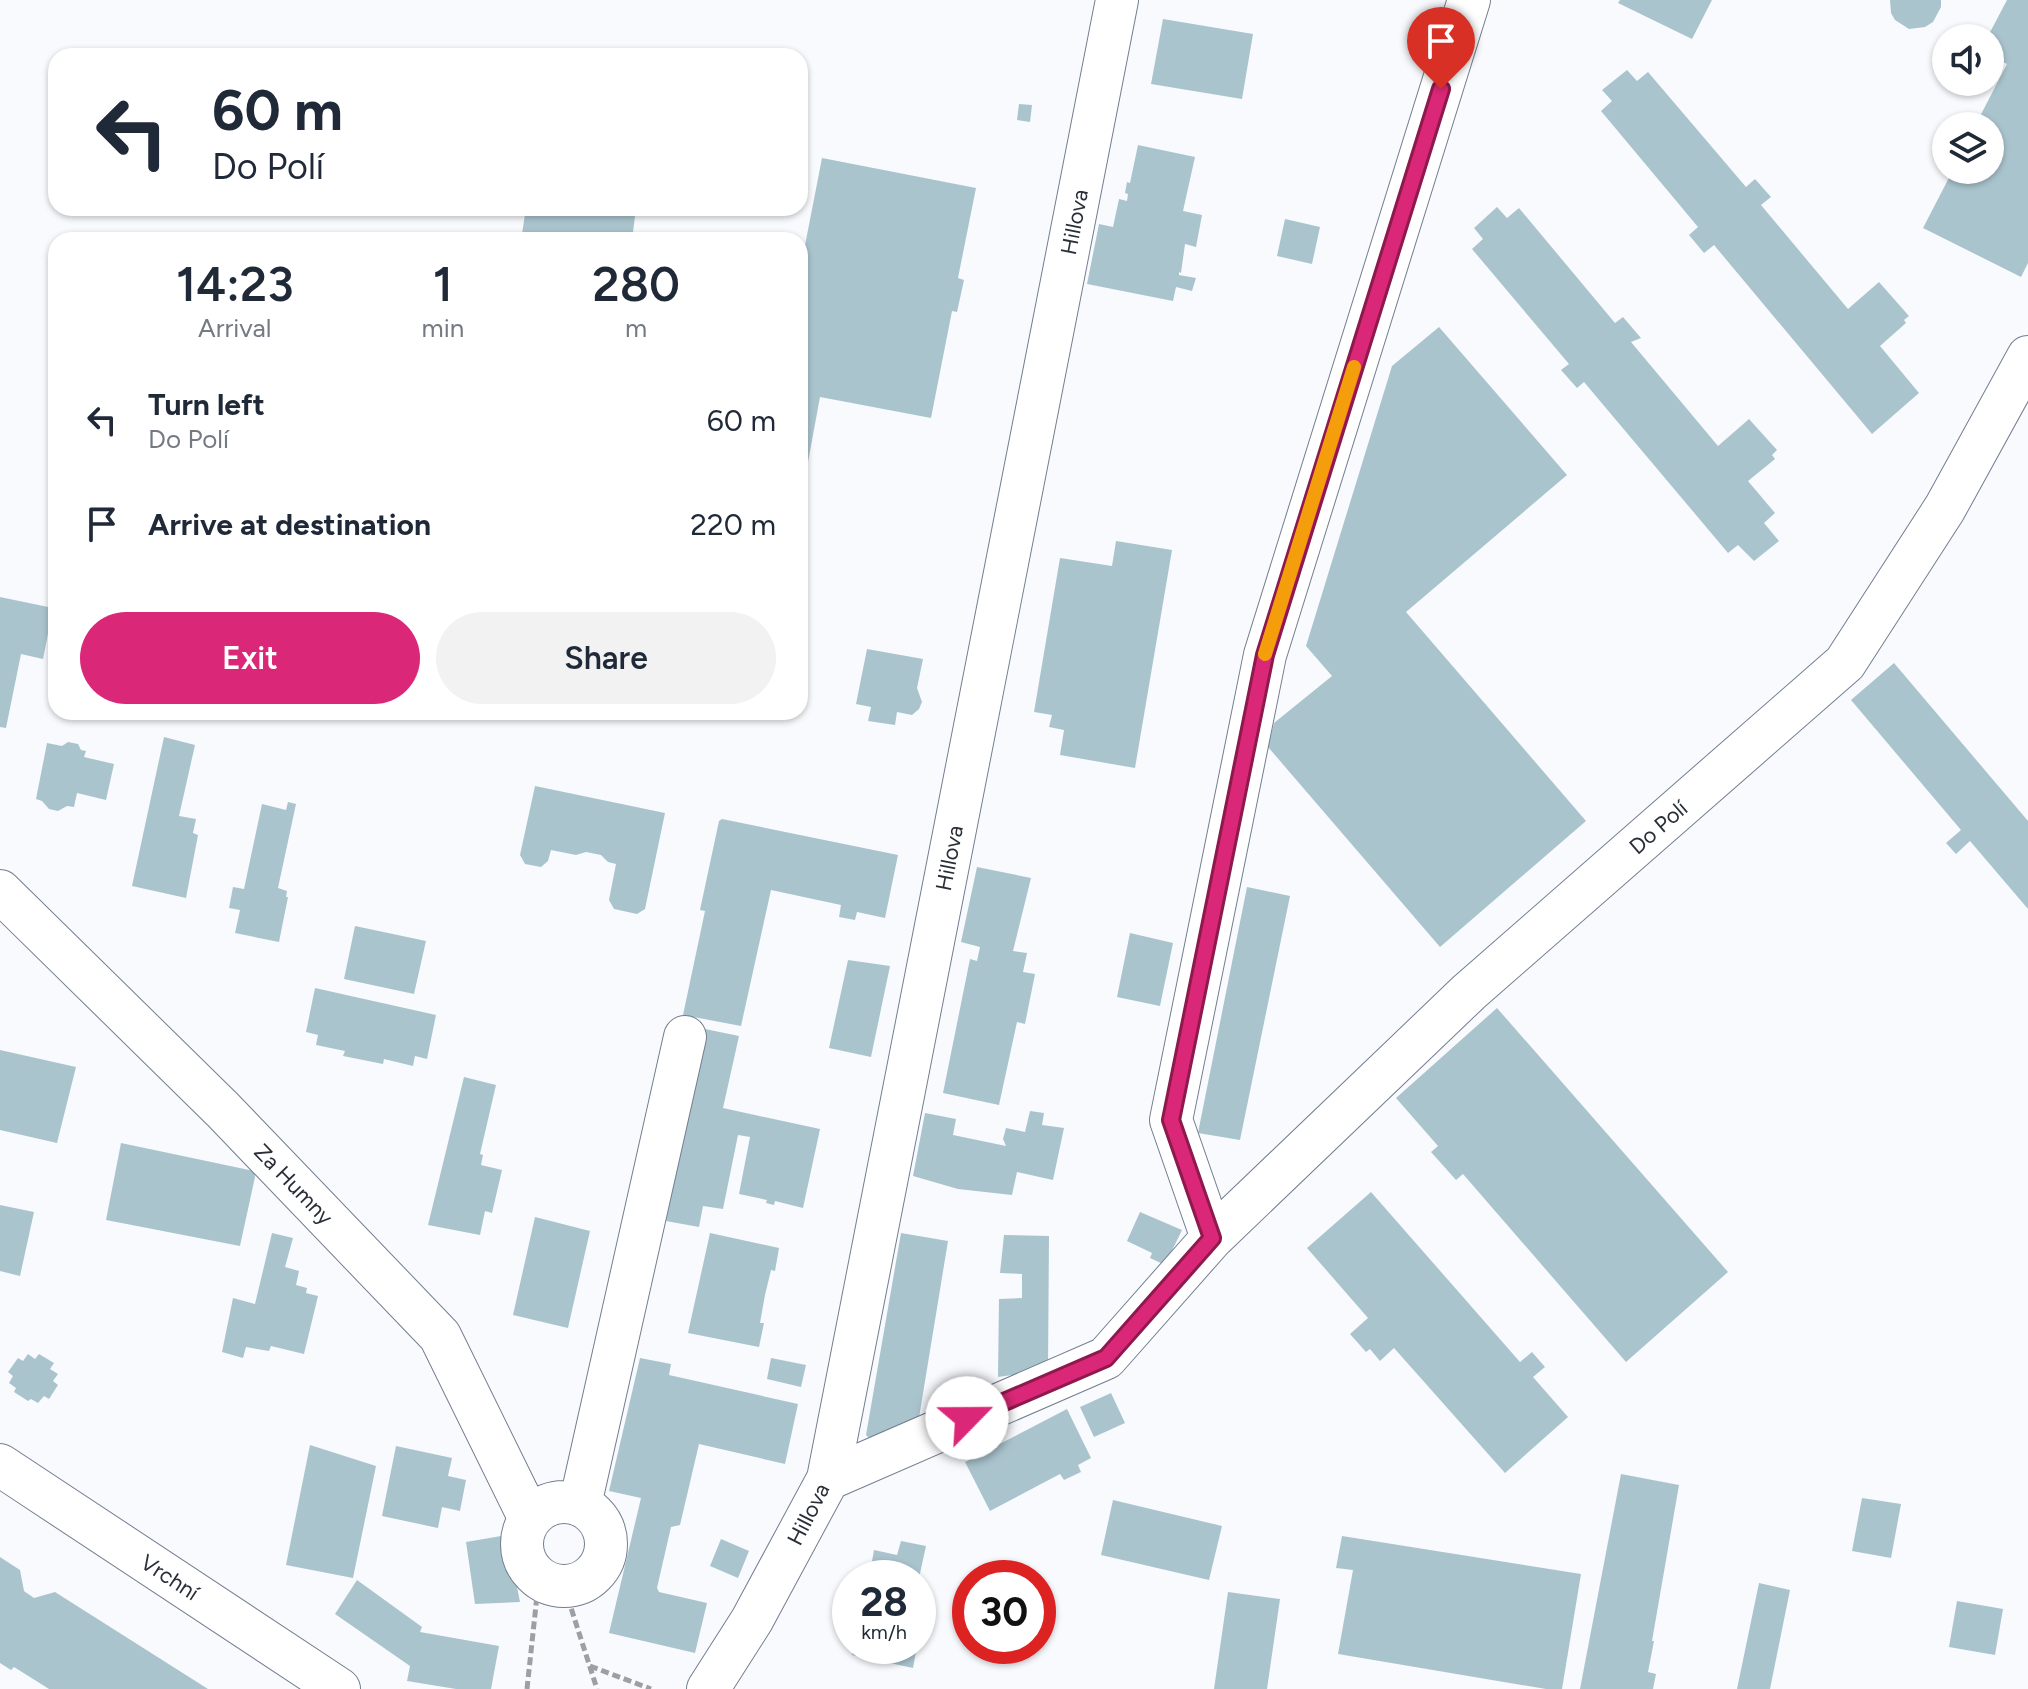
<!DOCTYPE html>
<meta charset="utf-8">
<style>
:root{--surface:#fff;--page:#f2f2f3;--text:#1f2937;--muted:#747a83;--accent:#db2777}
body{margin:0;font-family:Figtree,sans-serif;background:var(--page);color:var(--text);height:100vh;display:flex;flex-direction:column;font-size:30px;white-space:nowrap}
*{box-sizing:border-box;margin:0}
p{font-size:26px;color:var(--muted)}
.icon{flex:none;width:44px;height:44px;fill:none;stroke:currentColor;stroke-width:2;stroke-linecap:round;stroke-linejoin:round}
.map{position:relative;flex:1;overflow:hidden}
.details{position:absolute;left:48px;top:232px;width:760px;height:488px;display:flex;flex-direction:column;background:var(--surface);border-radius:24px;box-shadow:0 2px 6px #0004}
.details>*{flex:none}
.top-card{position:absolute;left:48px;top:48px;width:760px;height:168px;border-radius:24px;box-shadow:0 2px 6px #0004;background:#fff;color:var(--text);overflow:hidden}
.tools{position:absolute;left:1932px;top:24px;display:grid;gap:16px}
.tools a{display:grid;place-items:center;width:72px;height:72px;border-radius:50%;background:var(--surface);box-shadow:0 2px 6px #0004;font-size:40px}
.speed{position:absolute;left:832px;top:1560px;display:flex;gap:16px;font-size:40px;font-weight:700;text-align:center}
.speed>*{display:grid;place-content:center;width:104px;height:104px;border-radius:50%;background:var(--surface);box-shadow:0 2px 6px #0004;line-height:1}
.speed small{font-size:20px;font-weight:400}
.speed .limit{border:12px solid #d22;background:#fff;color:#111}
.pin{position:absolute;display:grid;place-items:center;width:68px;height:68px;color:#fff;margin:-82px -34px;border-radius:50% 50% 50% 0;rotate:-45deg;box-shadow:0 0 8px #0007}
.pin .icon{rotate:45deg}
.me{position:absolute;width:88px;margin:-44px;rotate:67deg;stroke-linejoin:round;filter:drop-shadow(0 0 6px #0008)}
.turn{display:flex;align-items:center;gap:28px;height:168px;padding:0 32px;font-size:36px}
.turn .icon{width:104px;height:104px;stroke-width:2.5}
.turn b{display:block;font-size:56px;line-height:68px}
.eta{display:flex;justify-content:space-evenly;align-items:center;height:136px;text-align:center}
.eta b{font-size:48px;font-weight:600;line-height:56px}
.action{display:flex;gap:16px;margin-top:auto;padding:16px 32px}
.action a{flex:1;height:92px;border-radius:48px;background:var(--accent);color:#fff;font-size:32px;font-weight:600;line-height:92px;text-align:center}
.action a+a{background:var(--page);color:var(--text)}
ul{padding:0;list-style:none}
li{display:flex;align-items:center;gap:24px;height:104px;padding:0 32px}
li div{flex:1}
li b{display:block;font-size:30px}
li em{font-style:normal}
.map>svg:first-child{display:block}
</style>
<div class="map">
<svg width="2028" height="1689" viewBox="0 0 2028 1689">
<rect width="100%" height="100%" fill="#f8fafe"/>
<path fill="#aac4ce" d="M1620,0H1712L1692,39L1618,3Z
M1890,0H1941V7L1933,22L1925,27L1909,29L1895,20L1891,13Z
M2007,0H2028V263L2021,277L1923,228L1953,170H1990V126H1975L2007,64L1990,55V38H1987Z
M1163,19L1253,34L1242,99L1151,84Z
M1627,70L1637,81L1648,72L1746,187L1755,179L1771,197L1761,205L1848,309L1879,282L1909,316L1904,320L1906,323L1880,346L1919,393L1872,434L1714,245L1704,253L1689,235L1698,227L1601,111L1612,101L1602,90Z
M1019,104L1032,105L1030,122L1017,120Z
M1138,145L1195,157L1183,211L1202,215L1196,247L1185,244L1181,273L1179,272V275L1196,278L1192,291L1176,287L1173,301L1087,284L1099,224L1113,227L1119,199L1127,201L1128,194L1125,193L1127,182L1130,183Z
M822,158L976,188L958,278L964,280L957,312L952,311L931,418L820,397L805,478L800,477V271Z
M1497,207L1507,218L1519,208L1615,323L1623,317L1641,338L1631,342L1718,446L1749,419L1777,450L1772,455L1775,459L1748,481L1775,513L1764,523L1779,541L1754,561L1738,545L1728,553L1584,382L1577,388L1561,370L1569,364L1472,249L1483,239L1474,228Z
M526,208H636L632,240H521Z
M1285,219L1320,227L1312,264L1277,256Z
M1439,327L1567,475L1406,612L1586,821L1440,947L1268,747L1274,723L1332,676L1306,646L1392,366Z
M1116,541L1172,550L1135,768L1060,755L1064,730L1049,727L1052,715L1034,712L1060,558L1112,566Z
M0,597L53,608L43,659L21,654L6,728L0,727Z
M867,649L923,659L917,688L922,702L919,709L912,715L897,712L895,725L868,721L871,707L856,704Z
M1894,663L2028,821V909L1970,841L1956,854L1946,843L1961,830L1851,700Z
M164,737L195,745L179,816L196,819L193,833L198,835L186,898L132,886Z
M68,742L78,744L81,750L86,751L84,757L114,764L106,800L77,793L74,807L67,806L58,811L49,809L42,801L36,799L47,743L62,746Z
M535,786L665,813L645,909L637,914L614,909L609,900L616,864L608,862L601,855L586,852L576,855L551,850L548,861L541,867L525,864L520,855Z
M288,802L296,804L278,888L287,891L286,897H288L279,942L235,933L240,910L229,908L233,887L244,889L262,804L286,810Z
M722,819L898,855L885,918L857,912L855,920L839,917L841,905L771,890L741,1026L683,1015L705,911L700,910L719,821Z
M977,867L1031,878L1013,951L1027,953L1023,972L1035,974L1025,1024L1017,1022L999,1105L943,1093L970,959L977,961L980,947L961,942Z
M1247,887L1290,896L1240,1140L1198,1133Z
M355,926L426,941L414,994L344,979Z
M1130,933L1173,943L1160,1006L1117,997Z
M848,960L890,966L871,1057L829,1048Z
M315,988L436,1015L427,1059L415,1056L413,1066L384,1059L383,1064L343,1056L345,1051L316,1045L318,1035L306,1032Z
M1497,1008L1728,1272L1626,1362L1463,1174L1456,1180L1431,1152L1438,1146L1396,1098Z
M705,1029L739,1036L723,1108L820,1129L803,1208L775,1201L774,1205L766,1203L767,1200L739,1194L750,1137L738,1135L723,1209L703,1206L699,1227L666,1221Z
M0,1050L76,1067L57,1143L0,1130Z
M464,1077L496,1085L480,1154L483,1155L481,1165L502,1170L492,1213L485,1211L480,1235L428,1225Z
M1030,1111L1044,1113L1042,1125L1064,1128L1053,1180L1017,1172L1012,1195L958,1189L913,1176L925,1113L956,1119L953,1135L1006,1146L1003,1139L1006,1128L1025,1132Z
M121,1143L254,1171L255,1177L240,1246L106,1220Z
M1371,1192L1520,1362L1532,1352L1545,1367L1533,1377L1568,1417L1505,1473L1394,1348L1380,1361L1370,1349L1366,1352L1350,1334L1368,1318L1307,1248Z
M0,1205L34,1212L20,1276L0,1271Z
M1140,1212L1182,1230L1165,1265L1150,1258L1152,1253L1127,1241Z
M535,1217L590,1231L568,1328L513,1315Z
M272,1233L293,1238L285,1267L299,1271L296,1285L307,1288L306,1293L318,1296L304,1354L271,1346L269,1351L246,1347L243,1358L222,1352L233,1298L255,1304Z
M710,1233L779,1248L775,1271L771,1270L765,1295L760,1323H764L759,1347L688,1333Z
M901,1233L948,1241L918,1424L875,1444L866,1435Z
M1004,1235L1049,1236L1048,1370L998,1377L999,1299L1022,1298V1274L1000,1273Z
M28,1354L35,1359L39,1354L54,1363L50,1369L58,1374L53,1381L58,1385L49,1399L44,1396L38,1403L31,1399L28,1401L14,1392L16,1388L9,1383L13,1376L8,1372L18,1358L23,1361Z
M640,1358L671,1364L669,1375L798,1404L785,1464L699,1444L680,1525L671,1527L657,1588L659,1592L707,1603L695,1653L609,1633L641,1498L609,1491Z
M771,1358L806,1365L801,1387L767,1379Z
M1111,1393L1125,1423L1094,1437L1080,1407Z
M1067,1409L1091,1458L1078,1465L1081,1472L1064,1480L1060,1474L990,1511L965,1462Z
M310,1445L376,1466L353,1578L286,1565Z
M396,1446L452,1458L448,1476L466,1480L460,1511L442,1507L438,1528L382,1516Z
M1621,1474L1679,1485L1652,1641H1654L1648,1672L1656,1674L1653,1689H1580Z
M1862,1498L1901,1504L1891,1558L1852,1551Z
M1113,1500L1222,1526L1209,1580L1101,1555Z
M507,1535L520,1602L475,1604L466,1542Z
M1342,1536L1581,1574L1562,1689H1546L1338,1654L1353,1570L1336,1568Z
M721,1539L749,1551L738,1578L710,1566Z
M901,1541L926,1546L919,1578H869L874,1550L897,1555Z
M0,1557L20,1570L24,1591L34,1598L55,1592L208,1689H49L14,1667L11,1670L0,1663Z
M357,1580L422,1627L420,1632L499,1646L491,1689H456L407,1681L410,1666L335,1614Z
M1759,1583L1790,1590L1770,1689H1737Z
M1228,1592L1280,1599L1267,1689H1214Z
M1957,1601L2003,1609L1995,1655L1949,1647Z
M918,1614L923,1615L919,1636H918Z
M854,1646H917L913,1668L852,1655Z"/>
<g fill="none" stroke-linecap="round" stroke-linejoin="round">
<g stroke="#727e90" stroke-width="44">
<path id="minor" d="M0,891L223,1110L440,1336L530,1519
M1212,1238L1171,1120L1265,655L1469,0
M0,1465L339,1689
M828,1479L1106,1358L1212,1238L1469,992L1845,663L1945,508L2028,357
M522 1544a42 42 0 1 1 84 0a42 42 0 1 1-84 0Z
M580,1505L685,1037
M708,1689L752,1620L828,1479L1117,0"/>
</g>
<path stroke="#9c9fa5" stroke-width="5" stroke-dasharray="8 4" stroke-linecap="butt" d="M564,1586L597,1689
M590,1666L651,1689
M527,1689L539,1577"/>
<use href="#minor" stroke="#fff" stroke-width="42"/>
</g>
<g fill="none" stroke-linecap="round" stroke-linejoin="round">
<g stroke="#8e194d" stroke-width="20">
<path id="route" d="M967,1418L1106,1358L1212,1238L1171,1120L1265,655L1441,89"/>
</g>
<use href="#route" stroke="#db2777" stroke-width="14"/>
<path stroke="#f59e0b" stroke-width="14" d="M1265,654L1354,367"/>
</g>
<g text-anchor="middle" stroke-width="6" stroke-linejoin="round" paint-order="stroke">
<g font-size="22" fill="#2a2f37" stroke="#fff">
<text transform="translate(1074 222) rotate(-79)" y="8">Hillova</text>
<text transform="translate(1658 827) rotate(-41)" y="8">Do Polí</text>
<text transform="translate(949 858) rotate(-79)" y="8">Hillova</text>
<text transform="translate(294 1184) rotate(46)" y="8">Za Humny</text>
<text transform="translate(808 1514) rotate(-63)" y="8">Hillova</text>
<text transform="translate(170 1577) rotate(33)" y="8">Vrchní</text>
</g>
</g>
</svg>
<div class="tools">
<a><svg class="icon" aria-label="sound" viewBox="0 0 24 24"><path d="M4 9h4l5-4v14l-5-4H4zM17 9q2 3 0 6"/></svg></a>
<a><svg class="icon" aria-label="layers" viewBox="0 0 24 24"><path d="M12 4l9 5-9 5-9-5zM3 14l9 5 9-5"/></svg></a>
</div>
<div class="speed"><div>28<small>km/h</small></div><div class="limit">30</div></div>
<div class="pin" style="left:1441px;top:89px;background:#d93025"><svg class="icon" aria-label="arrive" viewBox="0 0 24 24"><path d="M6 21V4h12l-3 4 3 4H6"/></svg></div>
<svg class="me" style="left:967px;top:1418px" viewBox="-20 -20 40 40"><circle r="19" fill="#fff"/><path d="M0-13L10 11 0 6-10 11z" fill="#db2777"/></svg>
<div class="top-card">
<div class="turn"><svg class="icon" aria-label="left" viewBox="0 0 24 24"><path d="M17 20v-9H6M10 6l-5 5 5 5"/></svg><div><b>60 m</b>Do Polí</div></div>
</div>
<section class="details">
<div class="eta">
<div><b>14:23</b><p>Arrival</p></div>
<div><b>1</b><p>min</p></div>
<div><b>280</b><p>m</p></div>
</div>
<ul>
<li><svg class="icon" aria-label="left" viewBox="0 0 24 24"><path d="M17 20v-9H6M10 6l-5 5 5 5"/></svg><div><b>Turn left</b><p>Do Polí</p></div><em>60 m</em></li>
<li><svg class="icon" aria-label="arrive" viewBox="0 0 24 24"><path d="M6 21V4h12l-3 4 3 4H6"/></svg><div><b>Arrive at destination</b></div><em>220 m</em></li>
</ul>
<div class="action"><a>Exit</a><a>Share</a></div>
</section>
</div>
